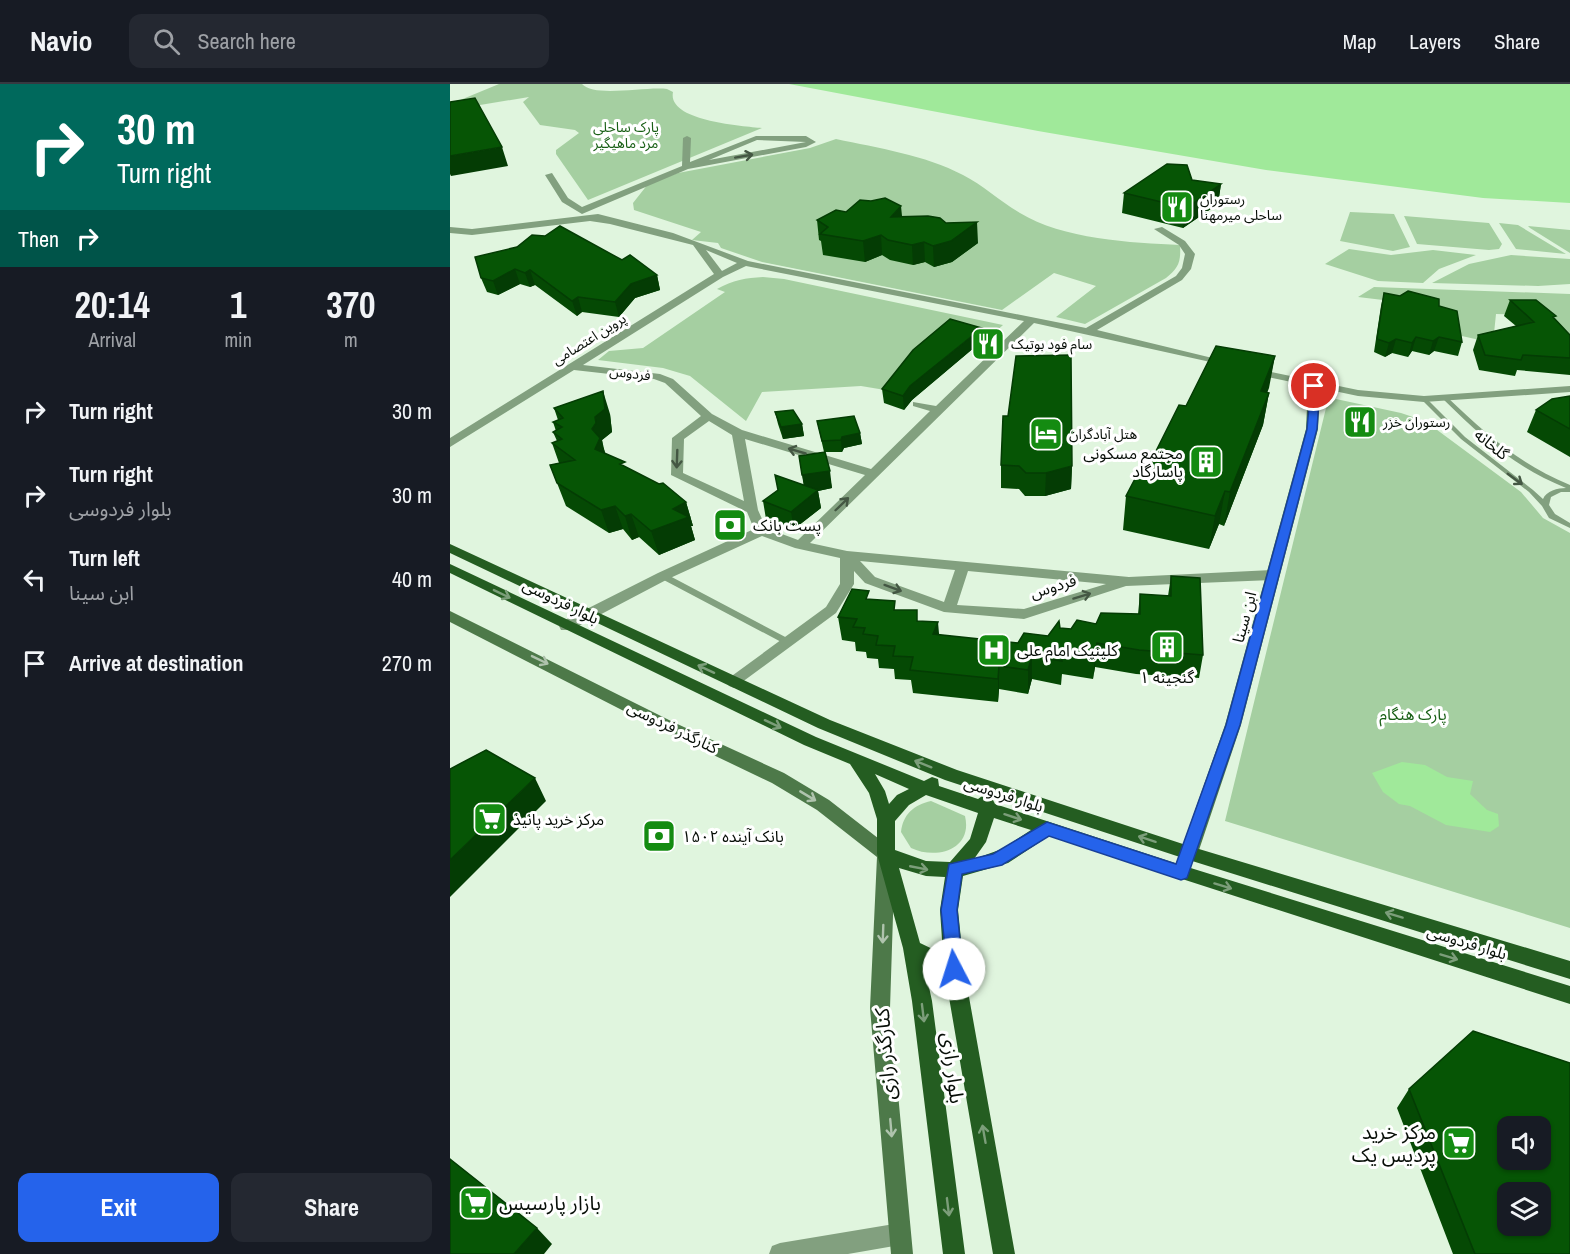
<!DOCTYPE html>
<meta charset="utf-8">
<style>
:root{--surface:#171b24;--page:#242831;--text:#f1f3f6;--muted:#9ea1a6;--line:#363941;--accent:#2563eb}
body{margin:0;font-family:"Archivo Narrow","Noto Sans Arabic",sans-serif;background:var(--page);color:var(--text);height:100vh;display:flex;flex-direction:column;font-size:22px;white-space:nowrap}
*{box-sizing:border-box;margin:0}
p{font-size:20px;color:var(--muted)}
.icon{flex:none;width:33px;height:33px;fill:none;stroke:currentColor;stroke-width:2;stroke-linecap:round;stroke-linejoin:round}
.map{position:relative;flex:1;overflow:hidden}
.drawer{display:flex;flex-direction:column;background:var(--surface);width:450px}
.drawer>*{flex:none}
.top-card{background:#00695c;color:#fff;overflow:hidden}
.controls{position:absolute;left:1047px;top:1032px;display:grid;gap:12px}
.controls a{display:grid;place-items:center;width:54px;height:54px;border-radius:12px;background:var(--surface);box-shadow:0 2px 4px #0004;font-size:30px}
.pin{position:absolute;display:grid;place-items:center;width:51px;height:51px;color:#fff;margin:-26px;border:3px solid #fff;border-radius:50%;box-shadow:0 2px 6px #0007}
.me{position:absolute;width:66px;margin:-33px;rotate:355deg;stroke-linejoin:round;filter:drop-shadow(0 0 4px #0008)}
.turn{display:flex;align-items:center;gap:21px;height:126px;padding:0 18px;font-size:27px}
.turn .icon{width:78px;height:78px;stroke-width:2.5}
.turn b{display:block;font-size:42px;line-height:51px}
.then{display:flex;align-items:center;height:57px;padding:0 18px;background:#0003;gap:12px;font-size:22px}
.eta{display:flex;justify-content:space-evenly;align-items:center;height:102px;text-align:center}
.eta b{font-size:36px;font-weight:800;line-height:42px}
.cta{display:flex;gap:12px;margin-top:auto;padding:12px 18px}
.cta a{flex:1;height:69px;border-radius:12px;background:var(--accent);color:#fff;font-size:24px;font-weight:800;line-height:69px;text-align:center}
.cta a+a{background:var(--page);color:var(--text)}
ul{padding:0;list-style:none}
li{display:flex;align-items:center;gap:18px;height:84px;padding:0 18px}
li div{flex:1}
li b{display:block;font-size:22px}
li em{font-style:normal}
header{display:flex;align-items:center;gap:36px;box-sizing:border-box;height:84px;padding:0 30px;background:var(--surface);border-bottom:2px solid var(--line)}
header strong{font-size:28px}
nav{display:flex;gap:33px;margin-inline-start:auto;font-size:21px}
.search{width:420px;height:54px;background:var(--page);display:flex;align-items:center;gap:15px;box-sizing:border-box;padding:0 21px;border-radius:12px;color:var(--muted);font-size:22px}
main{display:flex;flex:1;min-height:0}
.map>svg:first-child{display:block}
</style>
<header>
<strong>Navio</strong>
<div class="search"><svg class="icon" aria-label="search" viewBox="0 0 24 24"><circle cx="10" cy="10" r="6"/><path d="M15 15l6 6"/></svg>Search here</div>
<nav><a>Map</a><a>Layers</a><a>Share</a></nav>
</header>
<main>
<section class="drawer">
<div class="top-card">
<div class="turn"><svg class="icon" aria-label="right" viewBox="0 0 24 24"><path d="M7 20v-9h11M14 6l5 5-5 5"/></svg><div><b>30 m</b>Turn right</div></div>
<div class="then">Then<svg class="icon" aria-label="right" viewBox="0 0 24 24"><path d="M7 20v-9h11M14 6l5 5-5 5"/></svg></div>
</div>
<div class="eta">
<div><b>20:14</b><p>Arrival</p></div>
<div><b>1</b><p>min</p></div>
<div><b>370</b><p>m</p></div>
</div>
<ul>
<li><svg class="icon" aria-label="right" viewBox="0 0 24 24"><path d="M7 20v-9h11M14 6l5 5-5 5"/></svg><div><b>Turn right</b></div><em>30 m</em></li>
<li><svg class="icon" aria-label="right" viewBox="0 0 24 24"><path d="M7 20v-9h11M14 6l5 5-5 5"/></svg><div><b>Turn right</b><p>بلوار فردوسی</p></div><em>30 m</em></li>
<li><svg class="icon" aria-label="left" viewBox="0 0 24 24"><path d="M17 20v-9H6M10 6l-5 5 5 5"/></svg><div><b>Turn left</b><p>ابن سینا</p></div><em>40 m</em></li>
<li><svg class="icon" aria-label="arrive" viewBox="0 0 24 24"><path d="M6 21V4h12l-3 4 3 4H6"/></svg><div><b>Arrive at destination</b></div><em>270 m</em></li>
</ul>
<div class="cta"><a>Exit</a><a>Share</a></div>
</section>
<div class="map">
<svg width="1120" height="1170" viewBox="0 0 1120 1170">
<rect width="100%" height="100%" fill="#e0f5de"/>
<path fill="#a5cfa1" d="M49,0H132C144,14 197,2 217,5L223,8C217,37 292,42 312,44L138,116L106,70V66L129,49L125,46L90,41L73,18L79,13L6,25L3,19Z
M386,55C428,64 475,71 513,91C533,101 551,118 570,129C612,155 682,159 730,161C731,177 729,184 716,194L635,240L606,233L646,202L604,189L552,226L312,178L271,164L268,159L242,156L251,148L184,126L183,119L198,100L228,89L360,64Z
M900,128L944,130L960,163L943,167L890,157Z
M954,132L1039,139L1052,160L1049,165L1039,166L967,160Z
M1049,139L1068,141L1116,170L1066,165Z
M1078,142L1120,146V169L1080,144Z
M899,165L941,171L983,166L1026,171L989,185L973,199L928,197L875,180Z
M1061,171L1120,175V200L1088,202L982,199L1019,180Z
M313,193L334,195L553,241L535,257L499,247L435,306L411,302L312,308L296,337L240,292L213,284L148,276L159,267L193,264L275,208L267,205C283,196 296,194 313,193Z
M924,203L1120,210V270L1093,231L1046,230L1043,259L994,248L933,216L908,213Z
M886,315L951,329L975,337L1071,408L1093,434L1120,449V844L775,737L877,320Z
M481,717L515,732C523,766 486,776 461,764L451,748C453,730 464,721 481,717Z"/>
<path fill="#a0e99a" d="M339,0H1120V119L1033,114L816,86L588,47Z
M952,678L975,681L997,693L1023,697L1020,710L1037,726L1048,730L1049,742L1040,748L996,741L960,722L949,720L933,708L922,689Z"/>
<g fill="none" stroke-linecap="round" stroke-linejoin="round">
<path fill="#82a07f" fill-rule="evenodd" d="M995,312L997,313C1036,350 1069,380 1120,401V408H1111L1101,413L1099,421L1105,430L1120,439V444L1099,434L1092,422L1079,408L1011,355L971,315L974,313L976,314L1015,353L1083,406L1093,415C1096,407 1108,404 1116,404C1064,383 1032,353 993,315V313Z
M210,490H216L341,556L342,558L341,560H335L210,494L209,492Z"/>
<path fill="#82a07f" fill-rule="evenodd" d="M237,52L241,54L240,78L306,52H356L366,58L356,63L238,85L132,130L112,118L95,91L102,89L118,114L132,123L232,82L233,54ZM307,56L356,58L259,76Z
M148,130L223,149L298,177L636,244L726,192L732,184L735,170L729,161L704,145L712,143L735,157L745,170L741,185L732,196L647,246L783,279V283L584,239L360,459L397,467L679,493L823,486L830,491L823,496L676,502L574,535L494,528L415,499L404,487V500L386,529L284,604L279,602L276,598L279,594L376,523L390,500V474L345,464L312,452L218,495L121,546H111L109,542L111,538L208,489L304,445L297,428L221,391L222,354L251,332L215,299L204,295L124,286L0,363V354L264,190L243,161L160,140L140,137L22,151L0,149V143L22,145ZM256,166L287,179L272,187ZM296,182L574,237L486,322L463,318V322L480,327L421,385L292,346L262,330L223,295L210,290L133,281L273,193ZM259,337L282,351L294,417L233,389L234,355ZM295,355L415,391L348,456L316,444L308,426ZM410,477L505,486L494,518L425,493ZM518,487L656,500L574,525L507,521Z
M802,284L908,306L974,312L1120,302V308L974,318L908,312L798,289V285Z
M450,1139L458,1142L461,1150L458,1158L450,1161L398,1170H319L322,1162L330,1159Z"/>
<path fill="#4d7949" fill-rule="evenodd" d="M864,299L870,302L868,345L806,583L791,641L748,769L745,774L739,776L733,774L730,769L775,641L856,345L858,302Z
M0,527L223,638L334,689L379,716L442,765L445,770L440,924L463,1170H441L420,924L427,773L367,726L322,699L211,646L0,538Z"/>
<path fill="#245d21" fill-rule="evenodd" d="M0,460L380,636L507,686L739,762L1120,877V895L739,776L495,696L368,644L0,469Z
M0,480L366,653L474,697L482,693L488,695L489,702L528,715L535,710L541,712L545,720L731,781L1120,902V920L599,752L558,779L513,792L508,826L514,885L565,1170H543L495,890L474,880L482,917L515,1170H493L462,917L453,864L427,770V735L419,709L400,680L354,661L0,489ZM425,690L459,705L447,711L439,720L435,707ZM476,711L528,729L520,755L500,778L476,777L445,766V737L459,721ZM544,734L581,746L552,765L524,775L536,758ZM449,784L476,792L495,793L490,826L493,870L470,859Z"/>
</g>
<path fill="#054904" d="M771,100L768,120L733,144L672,129L674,109Z
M396,128L452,133L496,139L528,159L502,178L484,183L475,178L463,181L440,176L432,171L415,178L373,171L371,157L369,156L367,136Z
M67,163L172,176L207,191L210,206L185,214L169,233L132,228L127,232L85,201L80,203L70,200L48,211L37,208L31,194Z
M934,209L989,222L1012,258L1008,272L984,267L979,271L962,267L958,273L942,269L935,273L924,268L931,222Z
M1060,216L1105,235L1120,251V291L1067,286L1065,292L1029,286L1023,266L1028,251L1066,242L1054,232Z
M532,257L462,316L454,326L434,319L432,305Z
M825,272L817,308L819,309L813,341L774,442L769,440L759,465L673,446L676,412L736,322Z
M1120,312V373L1077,348L1086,326Z
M104,324L160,330L162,348L152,356L155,369L176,384L236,418L243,442H241L245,456L209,471L189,453L182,456L173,445L159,449L116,422L100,381L109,379L102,359L107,357L103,348L106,347L103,338L108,336Z
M325,328L352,340L354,352L333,355L328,340Z
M367,337L410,349L412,360L394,364L392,368H375L382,404L368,407L371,424L344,445L316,435L313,417L354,401L349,372L374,368Z
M551,381L622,382L621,405L595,412H575L569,405L551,404Z
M721,492L753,571L749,594L686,590L645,583L643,595L612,590L611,601L582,595L578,610L549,605L548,618L463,609L461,596L445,595L444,585L429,584L428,575L417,574L416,568L406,567L405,558L392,556L388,533L420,515L468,537L489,551L568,559L598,552L610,544L621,545L688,530L690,510L718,512Z
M959,1005L1120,1170H1003L947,1024Z"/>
<path fill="#043c04" d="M52,63L58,82L1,92L0,90V72Z
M771,100L768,120L733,144L736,124Z
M451,122L453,142L441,133Z
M527,138L528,159L502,178L484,183L483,162Z
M431,151L432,171L415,178L413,157Z
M474,158L475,178L463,181L462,161Z
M65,185L70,200L48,211L43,197Z
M80,186L85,201L80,203L75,189Z
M207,191L210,206L185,214L169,233L165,218L181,200Z
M128,213L132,228L127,232L122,217Z
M532,244V257L462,316L454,326L453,312L460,302Z
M966,253L962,267L958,273L962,259Z
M989,253L984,267L979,271L983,257Z
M946,255L942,269L935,273L939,259Z
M825,272L819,304L805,340L811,307Z
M153,307L160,330L162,348L152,356L153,363L158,376L145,365L142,345Z
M819,309L813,341L774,442L780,408Z
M352,340L354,352L333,355L331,343Z
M410,349L412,360L394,364L392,368L391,356L392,353Z
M622,382L621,405L595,412L596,389Z
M380,387L382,404L368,407L371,424L344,445L341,428L355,409L352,391Z
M775,407L769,440L759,465L765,432Z
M236,418L243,442H241L245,456L209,471L201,447L223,425Z
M165,422L173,445L159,449L151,426Z
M181,430L189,453L182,456L175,432Z
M488,538L490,561L483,550Z
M647,559L645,583L643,595L645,572Z
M582,572V595L578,610V586Z
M549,582V605L548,618V595Z
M85,694L96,717L0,813V776Z
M87,1144L102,1160L94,1170H64Z"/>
<path fill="#065505" stroke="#043c04" stroke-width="1.5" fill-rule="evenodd" d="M25,14L52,63L0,72V18Z
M717,80L737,81L742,96L771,100L736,124L674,109Z
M435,114L451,122L441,133L478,132L490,134L496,139L527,138L501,157L483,162L474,158L462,161L438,156L431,151L413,157L370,150L378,143L367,136L386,126L396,128L410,116L421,117Z
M110,142L172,176L180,171L207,191L181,200L165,218L128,213L122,217L80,186L75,189L65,185L43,197L31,194L25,173L67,163L82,151L95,152Z
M958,207L989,215V222L1007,227L1012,258L989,253L983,257L966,253L962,259L946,255L939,259L927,255L934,209L950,212Z
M1060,216H1086L1106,232L1103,233L1120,251V274L1073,271L1071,276L1035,271L1028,251L1084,238Z
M500,235L532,244L460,302L453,312L432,305L463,266Z
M766,262L825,272L811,307L819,309L780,408L775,407L765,432L676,412L699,368L705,369L729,321L736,322Z
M621,271L622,382L596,389H576L569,382L551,381L553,332H558L566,272Z
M153,307L155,325L145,333L146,339L142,345L150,354L145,365L175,378L170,380L209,400L213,399L236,418L223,425L239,433L201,447L181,430L175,432L165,422L151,426L107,399L100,381L125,376L102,359L112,355L103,348L112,343L103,338L113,334L104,324Z
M1120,312V345L1086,326L1102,315Z
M343,326L352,340L331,343L325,328Z
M404,332L410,349L392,353L391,356L372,357L367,337Z
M375,368L380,387L352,391L349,372Z
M325,391L368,406L341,428L313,417L328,406Z
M721,492L750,494L753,571L689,566L647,559L645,572L611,566L612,577L582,572L578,586L549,582L548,595L460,586L463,573L443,572L445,562L426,561L428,552L413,550L415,544L403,543L407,535L388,533L402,505L419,507L416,515L445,517L444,526H467V537L488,538L483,550L568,559L574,549L598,552L609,537L610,544L621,545L627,536L646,540L651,529L690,530V510L721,512Z
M36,666L85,694L0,776V685Z
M1023,947L1120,979V1170H1025L959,1005ZM1058,1042H1090V1076H1058ZM1058,1108H1090V1142H1058Z
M0,1075L87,1144L64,1170H0Z"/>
<defs><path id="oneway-shaft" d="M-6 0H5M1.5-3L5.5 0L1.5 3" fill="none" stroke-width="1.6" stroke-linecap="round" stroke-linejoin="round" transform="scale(1.5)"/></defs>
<g stroke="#445743">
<use href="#oneway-shaft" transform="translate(294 72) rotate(-10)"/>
<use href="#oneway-shaft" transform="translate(347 367) rotate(-164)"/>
<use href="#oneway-shaft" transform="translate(227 375) rotate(92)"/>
<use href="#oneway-shaft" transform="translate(1065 395) rotate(36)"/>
<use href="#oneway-shaft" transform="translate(392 420) rotate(-44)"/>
<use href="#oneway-shaft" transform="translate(443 504) rotate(20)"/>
<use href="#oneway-shaft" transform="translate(632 512) rotate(-17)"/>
</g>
<g stroke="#7c9e7a">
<use href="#oneway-shaft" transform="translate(52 510) rotate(26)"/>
<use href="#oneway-shaft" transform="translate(256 585) rotate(-155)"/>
<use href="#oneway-shaft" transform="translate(323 640) rotate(25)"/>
<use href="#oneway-shaft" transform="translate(473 680) rotate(-158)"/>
<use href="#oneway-shaft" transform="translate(563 733) rotate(18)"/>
<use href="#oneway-shaft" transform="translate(697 755) rotate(-162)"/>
<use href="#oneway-shaft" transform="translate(469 784) rotate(11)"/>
<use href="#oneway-shaft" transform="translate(773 802) rotate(17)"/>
<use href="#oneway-shaft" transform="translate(944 831) rotate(-163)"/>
<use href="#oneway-shaft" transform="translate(999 873) rotate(17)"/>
<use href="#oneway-shaft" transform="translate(473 929) rotate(83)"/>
<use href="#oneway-shaft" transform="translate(534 1050) rotate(-100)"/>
<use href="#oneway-shaft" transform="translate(498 1123) rotate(83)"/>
</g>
<g stroke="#afc3ad">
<use href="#oneway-shaft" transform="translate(90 576) rotate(26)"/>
<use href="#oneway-shaft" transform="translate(358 712) rotate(31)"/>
<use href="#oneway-shaft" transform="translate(433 850) rotate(92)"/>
<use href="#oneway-shaft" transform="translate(441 1044) rotate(85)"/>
</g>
<path fill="#2563eb" stroke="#184099" stroke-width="1.5" d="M861,299L870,302L867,345L790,641L737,794L731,796L599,752L552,781L512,790L507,826L513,885L510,891L504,893L498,891L491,826L499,780L543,770L597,738L726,780L776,641L857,345Z"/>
<defs>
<g id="restaurant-square" transform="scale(1.725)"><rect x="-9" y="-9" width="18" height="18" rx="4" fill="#148b11" stroke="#fff"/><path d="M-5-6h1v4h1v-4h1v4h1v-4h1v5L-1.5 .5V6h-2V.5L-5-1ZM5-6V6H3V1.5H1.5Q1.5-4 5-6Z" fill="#fff"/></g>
<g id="hotel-square" transform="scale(1.725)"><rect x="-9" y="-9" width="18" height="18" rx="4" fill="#148b11" stroke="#fff"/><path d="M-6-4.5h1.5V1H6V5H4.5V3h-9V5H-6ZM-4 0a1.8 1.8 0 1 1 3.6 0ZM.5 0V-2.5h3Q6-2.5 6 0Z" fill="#fff"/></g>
<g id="building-square" transform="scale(1.725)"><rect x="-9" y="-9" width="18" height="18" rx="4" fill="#148b11" stroke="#fff"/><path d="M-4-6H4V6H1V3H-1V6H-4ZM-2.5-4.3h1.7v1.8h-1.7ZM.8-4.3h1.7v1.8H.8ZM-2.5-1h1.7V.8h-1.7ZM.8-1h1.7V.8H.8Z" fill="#fff"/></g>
<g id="bank-square" transform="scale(1.725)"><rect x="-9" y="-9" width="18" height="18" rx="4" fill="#148b11" stroke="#fff"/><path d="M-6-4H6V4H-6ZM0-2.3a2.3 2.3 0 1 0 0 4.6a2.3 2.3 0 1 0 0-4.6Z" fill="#fff"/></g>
<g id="hospital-square" transform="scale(1.725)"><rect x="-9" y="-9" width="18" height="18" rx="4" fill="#148b11" stroke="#fff"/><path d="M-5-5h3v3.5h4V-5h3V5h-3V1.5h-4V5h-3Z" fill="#fff"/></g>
<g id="supermarket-square" transform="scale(1.725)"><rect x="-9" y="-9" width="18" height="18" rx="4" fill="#148b11" stroke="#fff"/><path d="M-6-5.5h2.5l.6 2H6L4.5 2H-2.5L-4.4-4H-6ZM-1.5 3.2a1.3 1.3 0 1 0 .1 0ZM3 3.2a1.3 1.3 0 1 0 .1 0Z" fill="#fff"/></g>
</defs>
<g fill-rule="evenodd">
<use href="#restaurant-square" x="727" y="123"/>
<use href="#restaurant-square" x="538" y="260"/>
<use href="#restaurant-square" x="910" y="338"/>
<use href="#hotel-square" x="596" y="350"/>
<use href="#building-square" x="756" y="378"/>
<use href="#bank-square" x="280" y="441"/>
<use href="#building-square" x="717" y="563"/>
<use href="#hospital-square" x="544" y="566"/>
<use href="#supermarket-square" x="40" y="735"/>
<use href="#bank-square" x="209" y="752"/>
<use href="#supermarket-square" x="1009" y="1059"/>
<use href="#supermarket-square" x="26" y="1119"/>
</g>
<g text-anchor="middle" stroke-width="6" stroke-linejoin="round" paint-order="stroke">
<g font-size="14" fill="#185f15" stroke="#fff">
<text x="176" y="48">پارک ساحلی<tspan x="176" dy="16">مرد ماهیگیر</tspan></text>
</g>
<g font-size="14" fill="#070e07" stroke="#fff" text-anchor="start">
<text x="750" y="120">رستوران<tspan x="750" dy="16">ساحلی میرمهنا</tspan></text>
<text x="561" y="265">سام فود بوتیک</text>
<text x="933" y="343">رستوران خزر</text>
<text x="619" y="355">هتل آبادگران</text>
</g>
<g font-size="14" fill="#070e07" stroke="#fff">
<text transform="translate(139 255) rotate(-32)" y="5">پروین اعتصامی</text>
<text transform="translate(180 289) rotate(7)" y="5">فردوس</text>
</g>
<g font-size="16" fill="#070e07" stroke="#fff">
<text transform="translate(1042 360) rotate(39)" y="6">گلخانه</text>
<text transform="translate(603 502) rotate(-17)" y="6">فردوس</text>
<text transform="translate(111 517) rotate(26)" y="6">بلوار فردوسی</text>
<text transform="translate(794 533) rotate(-75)" y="6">ابن سینا</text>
<text transform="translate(223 643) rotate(26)" y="6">کنارگذر فردوسی</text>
<text transform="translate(554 710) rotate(18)" y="6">بلوار فردوسی</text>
<text transform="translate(1017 858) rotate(17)" y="6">بلوار فردوسی</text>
</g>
<g font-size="16" fill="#070e07" stroke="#fff" text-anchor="start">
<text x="733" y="375" text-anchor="end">مجتمع مسکونی<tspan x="733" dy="18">پاسارگاد</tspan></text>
<text x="303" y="447">پست بانک</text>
<text x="567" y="572">کلینیک امام علی</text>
<text x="717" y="599" text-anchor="middle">گنجینه ۱</text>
<text x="63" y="741">مرکز خرید پانیذ</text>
<text x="232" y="758">بانک آینده ۱۵۰۲</text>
</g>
<g font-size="16" fill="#185f15" stroke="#fff">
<text x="963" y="636">پارک هنگام</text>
</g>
<g font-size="20" fill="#070e07" stroke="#fff">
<text transform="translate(435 970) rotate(-94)" y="7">کنارگذر رازی</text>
<text transform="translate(503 984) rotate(83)" y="7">بلوار رازی</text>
</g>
<g font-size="20" fill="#070e07" stroke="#fff" text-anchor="end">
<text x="986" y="1055">مرکز خرید<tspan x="986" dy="23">پردیس یک</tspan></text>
<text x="49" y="1126" text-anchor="start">بازار پارسیس</text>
</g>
</g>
</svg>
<div class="controls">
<a><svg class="icon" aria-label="sound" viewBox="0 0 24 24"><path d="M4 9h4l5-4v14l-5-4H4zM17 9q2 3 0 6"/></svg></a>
<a><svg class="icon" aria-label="layers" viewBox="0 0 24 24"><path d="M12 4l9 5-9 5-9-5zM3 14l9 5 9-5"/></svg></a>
</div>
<div class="pin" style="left:864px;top:302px;background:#d93025"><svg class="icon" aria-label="arrive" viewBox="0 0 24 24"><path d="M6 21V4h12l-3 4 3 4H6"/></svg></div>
<svg class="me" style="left:504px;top:885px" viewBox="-20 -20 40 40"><circle r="19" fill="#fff"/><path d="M0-13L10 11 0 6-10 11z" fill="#2563eb"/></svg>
</div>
</main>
